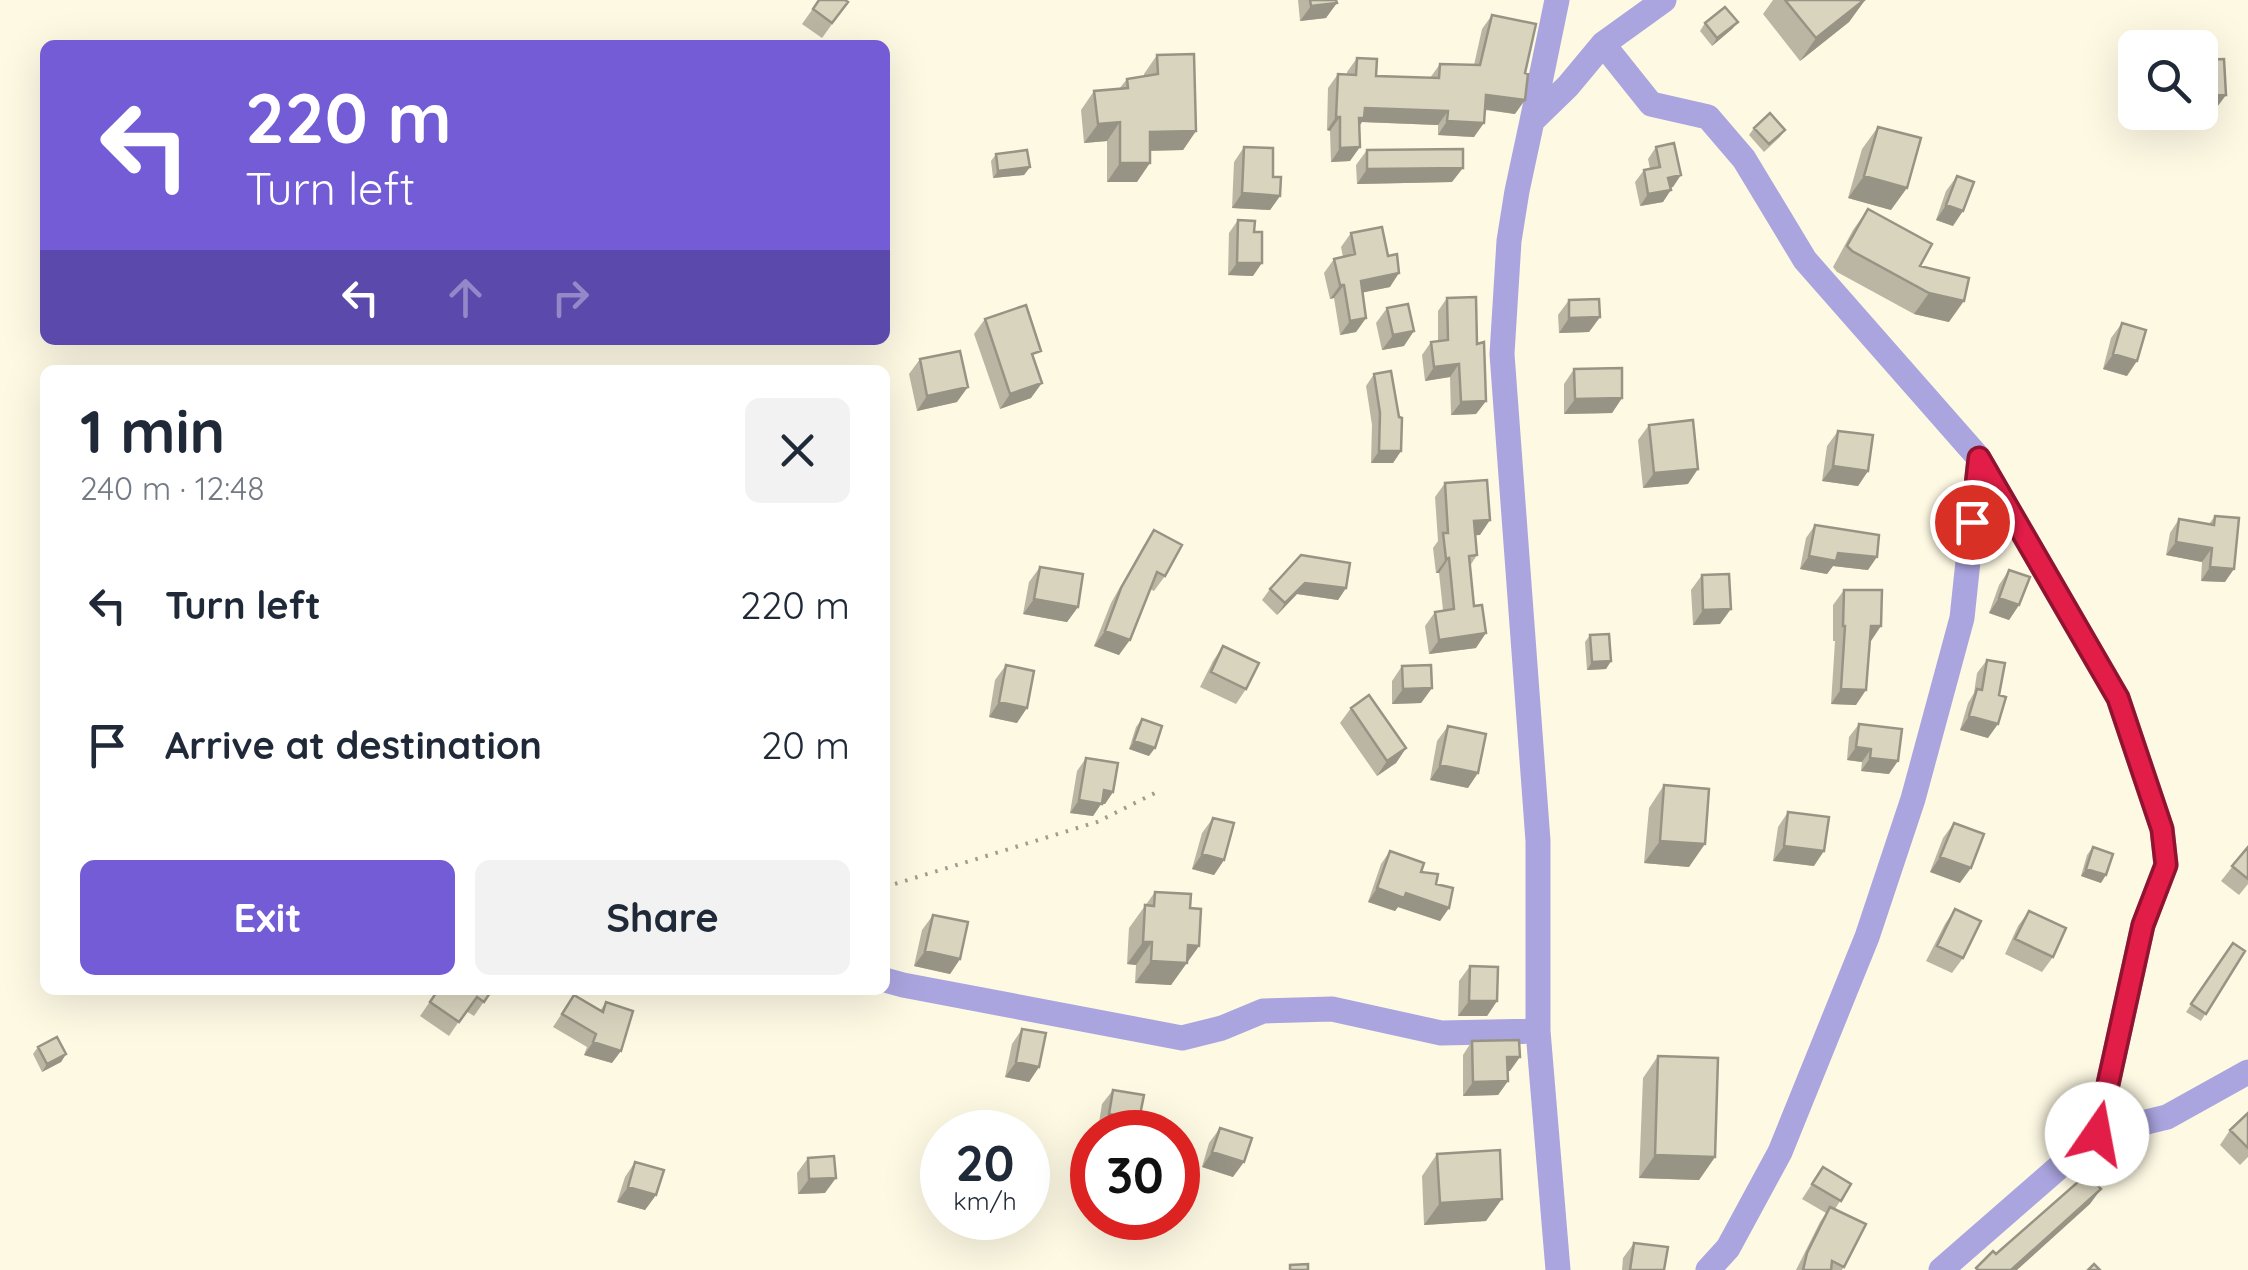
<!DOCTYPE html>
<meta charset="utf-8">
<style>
:root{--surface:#fff;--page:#f2f2f3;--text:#1f2937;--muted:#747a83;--accent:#745cd7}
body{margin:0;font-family:Quicksand,sans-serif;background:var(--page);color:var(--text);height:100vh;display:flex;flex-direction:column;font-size:38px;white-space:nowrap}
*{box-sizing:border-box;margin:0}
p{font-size:32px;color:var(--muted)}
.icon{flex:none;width:55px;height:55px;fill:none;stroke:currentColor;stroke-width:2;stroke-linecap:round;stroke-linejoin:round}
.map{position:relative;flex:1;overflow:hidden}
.side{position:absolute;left:40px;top:365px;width:850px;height:630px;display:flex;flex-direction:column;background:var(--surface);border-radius:15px;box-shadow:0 10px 40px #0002}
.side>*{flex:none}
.guide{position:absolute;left:40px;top:40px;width:850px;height:305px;border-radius:15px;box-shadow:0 10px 40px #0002;background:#745cd7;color:#fff;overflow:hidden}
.tools{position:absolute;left:2118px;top:30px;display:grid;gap:20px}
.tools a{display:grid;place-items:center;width:100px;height:100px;border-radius:15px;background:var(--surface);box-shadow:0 10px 40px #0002;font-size:50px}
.speed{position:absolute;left:920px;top:1110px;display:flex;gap:20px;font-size:50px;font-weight:700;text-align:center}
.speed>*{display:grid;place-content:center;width:130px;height:130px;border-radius:50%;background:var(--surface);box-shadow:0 10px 40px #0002;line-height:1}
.speed small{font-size:25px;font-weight:400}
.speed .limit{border:15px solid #d22;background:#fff;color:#111}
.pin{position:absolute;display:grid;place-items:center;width:85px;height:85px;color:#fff;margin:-42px;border:5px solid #fff;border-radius:50%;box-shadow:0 2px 10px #0007}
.me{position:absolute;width:110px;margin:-55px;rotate:12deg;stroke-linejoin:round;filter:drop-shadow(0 0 8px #0008)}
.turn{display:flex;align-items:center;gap:35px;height:210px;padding:0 40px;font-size:45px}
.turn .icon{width:130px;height:130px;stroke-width:2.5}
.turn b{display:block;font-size:70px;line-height:85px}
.lanes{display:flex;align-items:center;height:95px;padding:0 40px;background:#0003;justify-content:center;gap:50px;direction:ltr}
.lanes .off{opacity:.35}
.round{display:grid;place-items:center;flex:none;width:105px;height:105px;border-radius:15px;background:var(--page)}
.headline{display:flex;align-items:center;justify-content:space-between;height:170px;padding:0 40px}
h1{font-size:60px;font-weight:800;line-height:75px}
.cta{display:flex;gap:20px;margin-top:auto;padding:20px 40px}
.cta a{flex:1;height:115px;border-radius:15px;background:var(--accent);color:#fff;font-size:40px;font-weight:800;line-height:115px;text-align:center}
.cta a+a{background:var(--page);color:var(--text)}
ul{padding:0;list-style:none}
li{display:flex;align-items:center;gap:30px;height:140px;padding:0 40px}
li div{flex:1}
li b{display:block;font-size:38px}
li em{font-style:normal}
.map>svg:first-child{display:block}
</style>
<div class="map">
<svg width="2248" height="1270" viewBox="0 0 2248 1270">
<rect width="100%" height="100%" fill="#fef9e3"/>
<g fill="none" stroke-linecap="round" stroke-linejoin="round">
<path stroke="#a19d8e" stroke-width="4" stroke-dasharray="2.5 8" stroke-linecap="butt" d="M885,887L1097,822L1159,791"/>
<path stroke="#aaa5df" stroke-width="25" d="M1603,44L1651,104L1708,117L1744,159L1805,260L1979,458L2118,698L2162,829L2166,865L2143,925L2097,1134L1941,1270
M1532,121L1557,0
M885,980L903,985L1182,1038L1222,1028L1263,1011L1332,1009L1441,1033L1538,1031
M2097,1134L2167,1117L2248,1072
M1558,1270L1538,1031V841L1502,354L1509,241L1517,191L1532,121L1568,86L1603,44L1664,0
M1708,1270L1728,1248L1780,1152L1867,937L1913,799L1962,618L1979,458"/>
</g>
<path fill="#bbb6a3" d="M819,0L848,2L822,38L802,24Z
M1298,0H1336L1326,18L1300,21Z
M1773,0H1865L1849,22L1800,61L1763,14Z
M1492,15L1515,114L1485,110L1474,137L1438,135V125L1362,122L1359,125L1350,161L1331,162L1330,131L1327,130L1328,88L1338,74L1347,75V72L1357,58L1376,76L1430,78L1440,64L1474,65L1482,29Z
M1738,22L1732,29L1712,46L1700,31L1705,23Z
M1157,55L1196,131L1183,150L1150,151L1137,182H1107V141L1084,143L1081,110L1094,91L1119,89L1127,79L1144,76V74Z
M1878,127L1891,210L1848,198L1862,149Z
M1754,128L1785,130L1780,137L1764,152L1749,135Z
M1244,147L1280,196L1270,210L1232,208L1234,162Z
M1656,147L1673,187L1670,188L1663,202L1640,206L1635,182L1644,170L1650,169L1648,159Z
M1367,150L1452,182L1357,184L1356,165Z
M996,154L1030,167L1024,175L993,178L991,161Z
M1957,176L1953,226L1936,220L1946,191Z
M1868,209L1920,266L1949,322L1914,314L1837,272L1833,267L1853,230Z
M1238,220L1254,232L1253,276L1228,275L1229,233Z
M1351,233L1390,287L1363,292L1366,318L1356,332L1340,335L1334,298L1330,299L1324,273L1334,259L1343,257L1341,247Z
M1447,298L1477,344L1486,401L1476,414L1451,415L1450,377L1425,381L1422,355L1431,342L1438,341V311Z
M1569,300L1600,317L1589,332L1559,333L1558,315Z
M1387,308L1404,346L1382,350L1376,323Z
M985,319L1034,361L1031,398L1000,409L974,334Z
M2122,323L2127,376L2103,369L2111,338Z
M920,359L957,402L917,411L909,374Z
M1574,369L1622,398L1612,413L1564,414V384Z
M1374,374L1401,451L1393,463H1371L1372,425L1366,386Z
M1649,425L1688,484L1643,488L1638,440Z
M1838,431L1868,471L1858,486L1822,481L1827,446Z
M1445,483L1480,535H1475L1477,555L1470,566L1476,648L1429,654L1425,626L1435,612L1443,610L1439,573H1436L1433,548L1438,541L1435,497Z
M2215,516L2225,582L2201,581L2202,562L2166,555L2170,533L2179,519L2209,524Z
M1815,525L1868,570L1833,566L1827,574L1800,569L1806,538Z
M1154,530L1165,576L1154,591L1150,589L1119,655L1094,646L1111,603L1144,545Z
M1040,567L1078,607L1067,622L1023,614L1029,582Z
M2009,570L2019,605L2009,620L1989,613L1999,585Z
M1702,575L1720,624L1693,625L1691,590Z
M1346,588L1338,600L1297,594L1277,615L1262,600L1270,589Z
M1844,590L1871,641L1856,705L1831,704L1835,641H1833V605Z
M1590,635L1611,661L1606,669L1587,670L1585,642Z
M1223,646L1246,689L1236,704L1200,687L1213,661Z
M1987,660L1988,738L1960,730L1968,703L1974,693L1977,673Z
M1006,665L1017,723L989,717L995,680Z
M1402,666L1432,688L1421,703L1392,704V681Z
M1351,708L1406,748L1396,763L1377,776L1340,723Z
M1142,719L1149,756L1129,749L1136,727Z
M1859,724L1889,774L1861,771L1862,762L1847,760L1849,737Z
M1448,726L1468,788L1430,780L1437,741Z
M1086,758L1113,792L1105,804H1101L1093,816L1070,813L1077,771Z
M1664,785L1689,867L1644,863L1649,808Z
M1788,812L1814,866L1773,861L1778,827Z
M1213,818L1224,860L1214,875L1192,869L1202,833Z
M1954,823L1960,883L1930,872L1943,838Z
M2093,847L2101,883L2081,876L2087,855Z
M2248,847V884L2239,895L2221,881Z
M1390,851L1436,884L1449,908L1440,921L1398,907L1395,911L1368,902L1381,864Z
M1155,892L1190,908L1199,946L1171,985L1135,983L1136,965L1127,964L1129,928Z
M1955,909L1963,958L1952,973L1926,961L1945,924Z
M2029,911L2053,957L2042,972L2005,954L2018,926Z
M933,915L960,959L950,974L914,966L922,930Z
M2233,943L2245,951L2201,1021L2186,1012Z
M1470,966L1497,1001L1487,1016H1458L1459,981Z
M438,990H492L474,1016L466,1011L449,1036L420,1016Z
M574,995L600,1011L606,1002L612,1063L584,1055L587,1047L553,1027Z
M1022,1029L1039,1067L1029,1082L1005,1077L1012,1044Z
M1472,1041L1510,1071H1507L1508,1081L1498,1095L1463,1096V1055Z
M38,1047L66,1054L61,1062L42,1072L33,1054Z
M1658,1056L1715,1157L1699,1180L1639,1178L1643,1078Z
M1113,1090L1139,1120L1130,1132H1116L1098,1129L1102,1104Z
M2248,1113V1157L2240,1165L2220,1145L2230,1130Z
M1220,1128L1233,1177L1202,1167L1209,1143Z
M1437,1154L1486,1221L1424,1225L1422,1176Z
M808,1158L825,1193L798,1194L797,1173Z
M635,1162L656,1195L645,1210L617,1202L625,1177Z
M1823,1167L1851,1184L1835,1209L1866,1224L1842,1270H1796L1820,1222L1826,1213L1802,1199Z
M1634,1243L1664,1270H1622L1623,1258Z"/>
<path fill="#989485" d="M1865,0L1849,22L1800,61L1816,38Z
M1337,3L1326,18L1300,21L1311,6Z
M1738,22L1732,29L1712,46L1717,38Z
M1486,95L1525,100L1515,114L1476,108Z
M2226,95L2215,110L2200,111L2201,96Z
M1365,108L1448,111L1438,125L1362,122L1355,132L1349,131Z
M1336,117H1340L1330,131L1327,130Z
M1447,121L1484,123L1474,137L1438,135Z
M1120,122L1107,141L1084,143L1098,124Z
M1196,131L1183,150L1137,151L1150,132Z
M1360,147L1350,161L1331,162L1340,148Z
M1120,163H1150L1137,182H1107Z
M1030,167L1024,175L993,178L998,171Z
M1463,168L1452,182L1357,184L1367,169Z
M1681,175L1673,187L1660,190L1668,178Z
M1864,176L1907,188L1891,210L1848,198Z
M1671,190L1663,202L1640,206L1648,194Z
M1242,193L1280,196L1270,210L1232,208Z
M1946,205L1963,211L1953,226L1936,220Z
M1237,263H1262L1253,276L1228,275Z
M1399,273L1390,287L1351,295L1361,281Z
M1340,285H1344L1334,298L1330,299Z
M1929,293L1964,301L1949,322L1914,314Z
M1600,317L1589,332L1559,333L1569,318Z
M1366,318L1356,332L1340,335L1350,321Z
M1414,331L1404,346L1382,350L1393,335Z
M2113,354L2137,361L2127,376L2103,369Z
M1459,364L1450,377L1425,381L1434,367Z
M1042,383L1031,398L1000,409L1010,394Z
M968,387L957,402L917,411L927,396Z
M1622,398L1612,413L1564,414L1575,399Z
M1486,401L1476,414L1451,415L1461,402Z
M1379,451H1401L1393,463H1371Z
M1833,466L1868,471L1858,486L1822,481Z
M1698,469L1688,484L1643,488L1654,473Z
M1490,520L1480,535L1464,536L1474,521Z
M2176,542L2212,548L2202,562L2166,555Z
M1838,553L1877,557L1868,570L1833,566L1827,574L1800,569L1809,556Z
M1449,558L1439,573H1436L1446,559Z
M2210,567L2234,569L2225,582L2201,581Z
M1305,583L1346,588L1338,600L1297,594L1277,615L1285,603Z
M1999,598L2019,605L2009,620L1989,613Z
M1034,599L1078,607L1067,622L1023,614Z
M1731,609L1720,624L1693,625L1703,610Z
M1871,626H1881L1871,641H1861Z
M1105,631L1130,640L1119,655L1094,646Z
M1486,633L1476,648L1429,654L1439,640Z
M1611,661L1606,669L1587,670L1592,662Z
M1432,688L1421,703L1392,704L1403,689Z
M1841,689L1866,690L1856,705L1831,704Z
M999,702L1027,708L1017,723L989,717Z
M1969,716L1998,724L1988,738L1960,730Z
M1134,741L1155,748L1149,756L1129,749Z
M1856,747L1871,749L1862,762L1847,760Z
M1406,748L1396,763L1377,776L1387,761Z
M1870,758L1898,761L1889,774L1861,771Z
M1440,765L1478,773L1468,788L1430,780Z
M1104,790L1113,792L1105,804H1101L1093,816L1070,813L1079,800Z
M1660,841L1705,844L1689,867L1644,863Z
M1784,846L1824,851L1814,866L1773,861Z
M1202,854L1224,860L1214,875L1192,869Z
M1940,857L1971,868L1960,883L1930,872Z
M2086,869L2106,875L2101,883L2081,876Z
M1377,888L1406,893L1449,908L1440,921L1398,907L1395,911L1368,902Z
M1143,942H1152L1136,965L1127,964Z
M1188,945L1199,946L1171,985L1135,983L1151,961Z
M925,951L960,959L950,974L914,966Z
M1469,1001H1497L1487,1016H1458Z
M593,1042L621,1051L612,1063L584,1055Z
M66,1054L61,1062L42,1072L47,1064Z
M1507,1057H1520L1510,1071H1497Z
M1016,1062L1039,1067L1029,1082L1005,1077Z
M1508,1081L1498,1095L1463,1096L1473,1082Z
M1109,1114L1139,1120L1130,1132H1116L1098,1129Z
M1212,1152L1244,1162L1233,1177L1202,1167Z
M1655,1155L1715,1157L1699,1180L1639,1178Z
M836,1178L825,1193L798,1194L809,1179Z
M628,1187L656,1195L645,1210L617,1202Z
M2101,1189L2090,1204L2017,1270H2011Z
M1502,1199L1486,1221L1424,1225L1440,1203Z"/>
<path fill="#d9d4be" stroke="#989485" stroke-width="2.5" d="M819,0H845L848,2L832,23L813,9Z
M1310,0H1336L1337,3L1311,6Z
M1785,0H1864L1816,38Z
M1725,7L1738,22L1717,38L1705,23Z
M1492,15L1536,24L1525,73L1528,74L1525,100L1486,95L1484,123L1447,121L1448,111L1365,108L1364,118H1359L1360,147L1340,148V117H1336L1338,74L1356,75L1357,58L1377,59L1376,76L1439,78L1440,64L1480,65Z
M1194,54L1196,131L1150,132V163H1120V122L1098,124L1094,91L1128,88L1127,79L1158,74L1157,55Z
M2224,59L2226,95L2201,96L2200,60Z
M1770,113L1785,130L1769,144L1754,128Z
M1878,127L1921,138L1907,188L1864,176Z
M1674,143L1681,175L1668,178L1671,190L1648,194L1644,170L1660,167L1656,147Z
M1244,147L1273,148V177H1281L1280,196L1242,193Z
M1463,149V168L1367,169V150Z
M1027,150L1030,167L998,171L996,154Z
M1957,176L1974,182L1963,211L1946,205Z
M1868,209L1932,244L1920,266L1969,278L1964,301L1929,293L1852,251L1847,246Z
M1238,220L1255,221L1254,232H1262V263H1237Z
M1382,227L1388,256L1397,254L1399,273L1361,281L1366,318L1350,321L1344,285H1340L1334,259L1355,254L1351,233Z
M1476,297L1477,344L1484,342L1486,401L1461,402L1459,364L1434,367L1431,342L1448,340L1447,298Z
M1599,299L1600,317L1569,318V300Z
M1408,304L1414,331L1393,335L1387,308Z
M1026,305L1041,351L1032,354L1042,383L1010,394L985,319Z
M2122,323L2146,330L2137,361L2113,354Z
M960,351L968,387L927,396L920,359Z
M1622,368V398L1575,399L1574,369Z
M1391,371L1399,417L1402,418L1401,451H1379L1380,413L1374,374Z
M1693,420L1698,469L1654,473L1649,425Z
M1838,431L1873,435L1868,471L1833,466Z
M1487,480L1490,520L1474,521L1477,555L1469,556L1474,606L1482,605L1486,633L1439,640L1435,612L1454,609L1449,558L1446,559L1443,533H1448L1445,483Z
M2215,516L2239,518L2234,569L2210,567L2212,548L2176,542L2179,519L2214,525Z
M1815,525L1879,535L1877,557L1838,553L1836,561L1809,556Z
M1154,530L1182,545L1165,576L1157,572L1130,640L1105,631L1121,588Z
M1301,555L1350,563L1346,588L1305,583L1285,603L1270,589Z
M1040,567L1083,574L1078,607L1034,599Z
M2009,570L2030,577L2019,605L1999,598Z
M1729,574L1731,609L1703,610L1702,575Z
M1844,590H1882L1881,626H1871L1866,690L1841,689L1845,626H1843Z
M1609,634L1611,661L1592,662L1590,635Z
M1223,646L1259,663L1246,689L1211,672Z
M1987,660L2005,663L1999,695L2006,697L1998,724L1969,716L1977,689L1982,690Z
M1006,665L1034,671L1027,708L999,702Z
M1431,665L1432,688L1403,689L1402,666Z
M1369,695L1406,748L1387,761L1351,708Z
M1142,719L1162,726L1155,748L1134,741Z
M1859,724L1902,729L1898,761L1870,758L1871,749L1856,747Z
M1448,726L1486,734L1478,773L1440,765Z
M1086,758L1118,763L1113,792L1104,790L1102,804L1079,800Z
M1664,785L1709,789L1705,844L1660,841Z
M1788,812L1829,817L1824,851L1784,846Z
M1213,818L1234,823L1224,860L1202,854Z
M1954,823L1984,834L1971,868L1940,857Z
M2093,847L2113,854L2106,875L2086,869Z
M2248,847V879L2232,866Z
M1390,851L1424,863L1421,872L1438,874L1436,884L1453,888L1449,908L1406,893L1404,898L1377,888Z
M1155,892L1191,894L1190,908L1201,909L1199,946L1188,945L1187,963L1151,961L1152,942H1143L1145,905L1154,906Z
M1955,909L1981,921L1963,958L1937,946Z
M2029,911L2066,928L2053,957L2015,939Z
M933,915L968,922L960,959L925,951Z
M2233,943L2245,951L2206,1014L2191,1004Z
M1470,966L1498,967L1497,1001H1469Z
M438,990H492L484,1002L477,997L459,1022L430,1002Z
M574,995L603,1012L606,1002L633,1011L621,1051L593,1042L596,1034L562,1014Z
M1022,1029L1046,1033L1039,1067L1016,1062Z
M57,1037L66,1054L47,1064L38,1047Z
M1519,1040L1520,1057H1507L1508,1081L1473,1082L1472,1041Z
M1658,1056L1718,1058L1715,1157L1655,1155Z
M1113,1090L1144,1095L1139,1120L1109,1114Z
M2248,1113V1148L2230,1130Z
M1220,1128L1252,1138L1244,1162L1212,1152Z
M1500,1150L1502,1199L1440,1203L1437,1154Z
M834,1156L836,1178L809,1179L808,1158Z
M635,1162L664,1170L656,1195L628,1187Z
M1823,1167L1851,1184L1841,1201L1812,1184Z
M2087,1174L2101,1189L2011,1270H1978L1976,1268L1993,1251L1996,1254Z
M1830,1207L1866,1224L1844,1267L1832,1261L1831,1270H1803L1807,1253Z
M1634,1243L1668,1247L1664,1270H1630Z
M1308,1264V1270H1290V1265Z
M2094,1264L2100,1270H2088Z"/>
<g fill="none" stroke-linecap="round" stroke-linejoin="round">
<g stroke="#92132f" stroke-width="25">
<path id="route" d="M1972,522L1979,458L2118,698L2162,829L2166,865L2143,925L2097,1134"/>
</g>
<use href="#route" stroke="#e11d48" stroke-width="18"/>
</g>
</svg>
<div class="tools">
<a><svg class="icon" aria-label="search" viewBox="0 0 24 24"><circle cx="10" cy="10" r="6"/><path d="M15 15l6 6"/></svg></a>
</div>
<div class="speed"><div>20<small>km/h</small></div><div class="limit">30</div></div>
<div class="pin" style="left:1972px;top:522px;background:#d93025"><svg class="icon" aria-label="arrive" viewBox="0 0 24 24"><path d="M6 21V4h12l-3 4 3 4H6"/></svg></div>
<svg class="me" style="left:2097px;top:1134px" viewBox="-20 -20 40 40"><circle r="19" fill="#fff"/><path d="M0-13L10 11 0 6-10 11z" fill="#e11d48"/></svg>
<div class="guide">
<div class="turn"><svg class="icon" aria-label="left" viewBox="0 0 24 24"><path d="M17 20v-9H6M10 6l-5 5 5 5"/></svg><div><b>220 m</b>Turn left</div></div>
<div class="lanes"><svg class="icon" aria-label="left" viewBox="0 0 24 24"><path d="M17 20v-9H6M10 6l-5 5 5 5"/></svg><svg class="icon off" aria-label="ahead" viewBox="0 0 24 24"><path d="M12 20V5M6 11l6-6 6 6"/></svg><svg class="icon off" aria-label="right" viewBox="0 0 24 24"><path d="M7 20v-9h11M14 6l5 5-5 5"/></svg></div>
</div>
<section class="side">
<div class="headline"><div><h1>1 min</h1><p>240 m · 12:48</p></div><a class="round"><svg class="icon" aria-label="close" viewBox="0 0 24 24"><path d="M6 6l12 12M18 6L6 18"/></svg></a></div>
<ul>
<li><svg class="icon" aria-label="left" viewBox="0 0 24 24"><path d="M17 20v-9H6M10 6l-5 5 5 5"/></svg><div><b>Turn left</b></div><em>220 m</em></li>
<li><svg class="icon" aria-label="arrive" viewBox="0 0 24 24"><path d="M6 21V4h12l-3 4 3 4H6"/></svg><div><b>Arrive at destination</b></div><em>20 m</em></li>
</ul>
<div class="cta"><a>Exit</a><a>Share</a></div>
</section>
</div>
